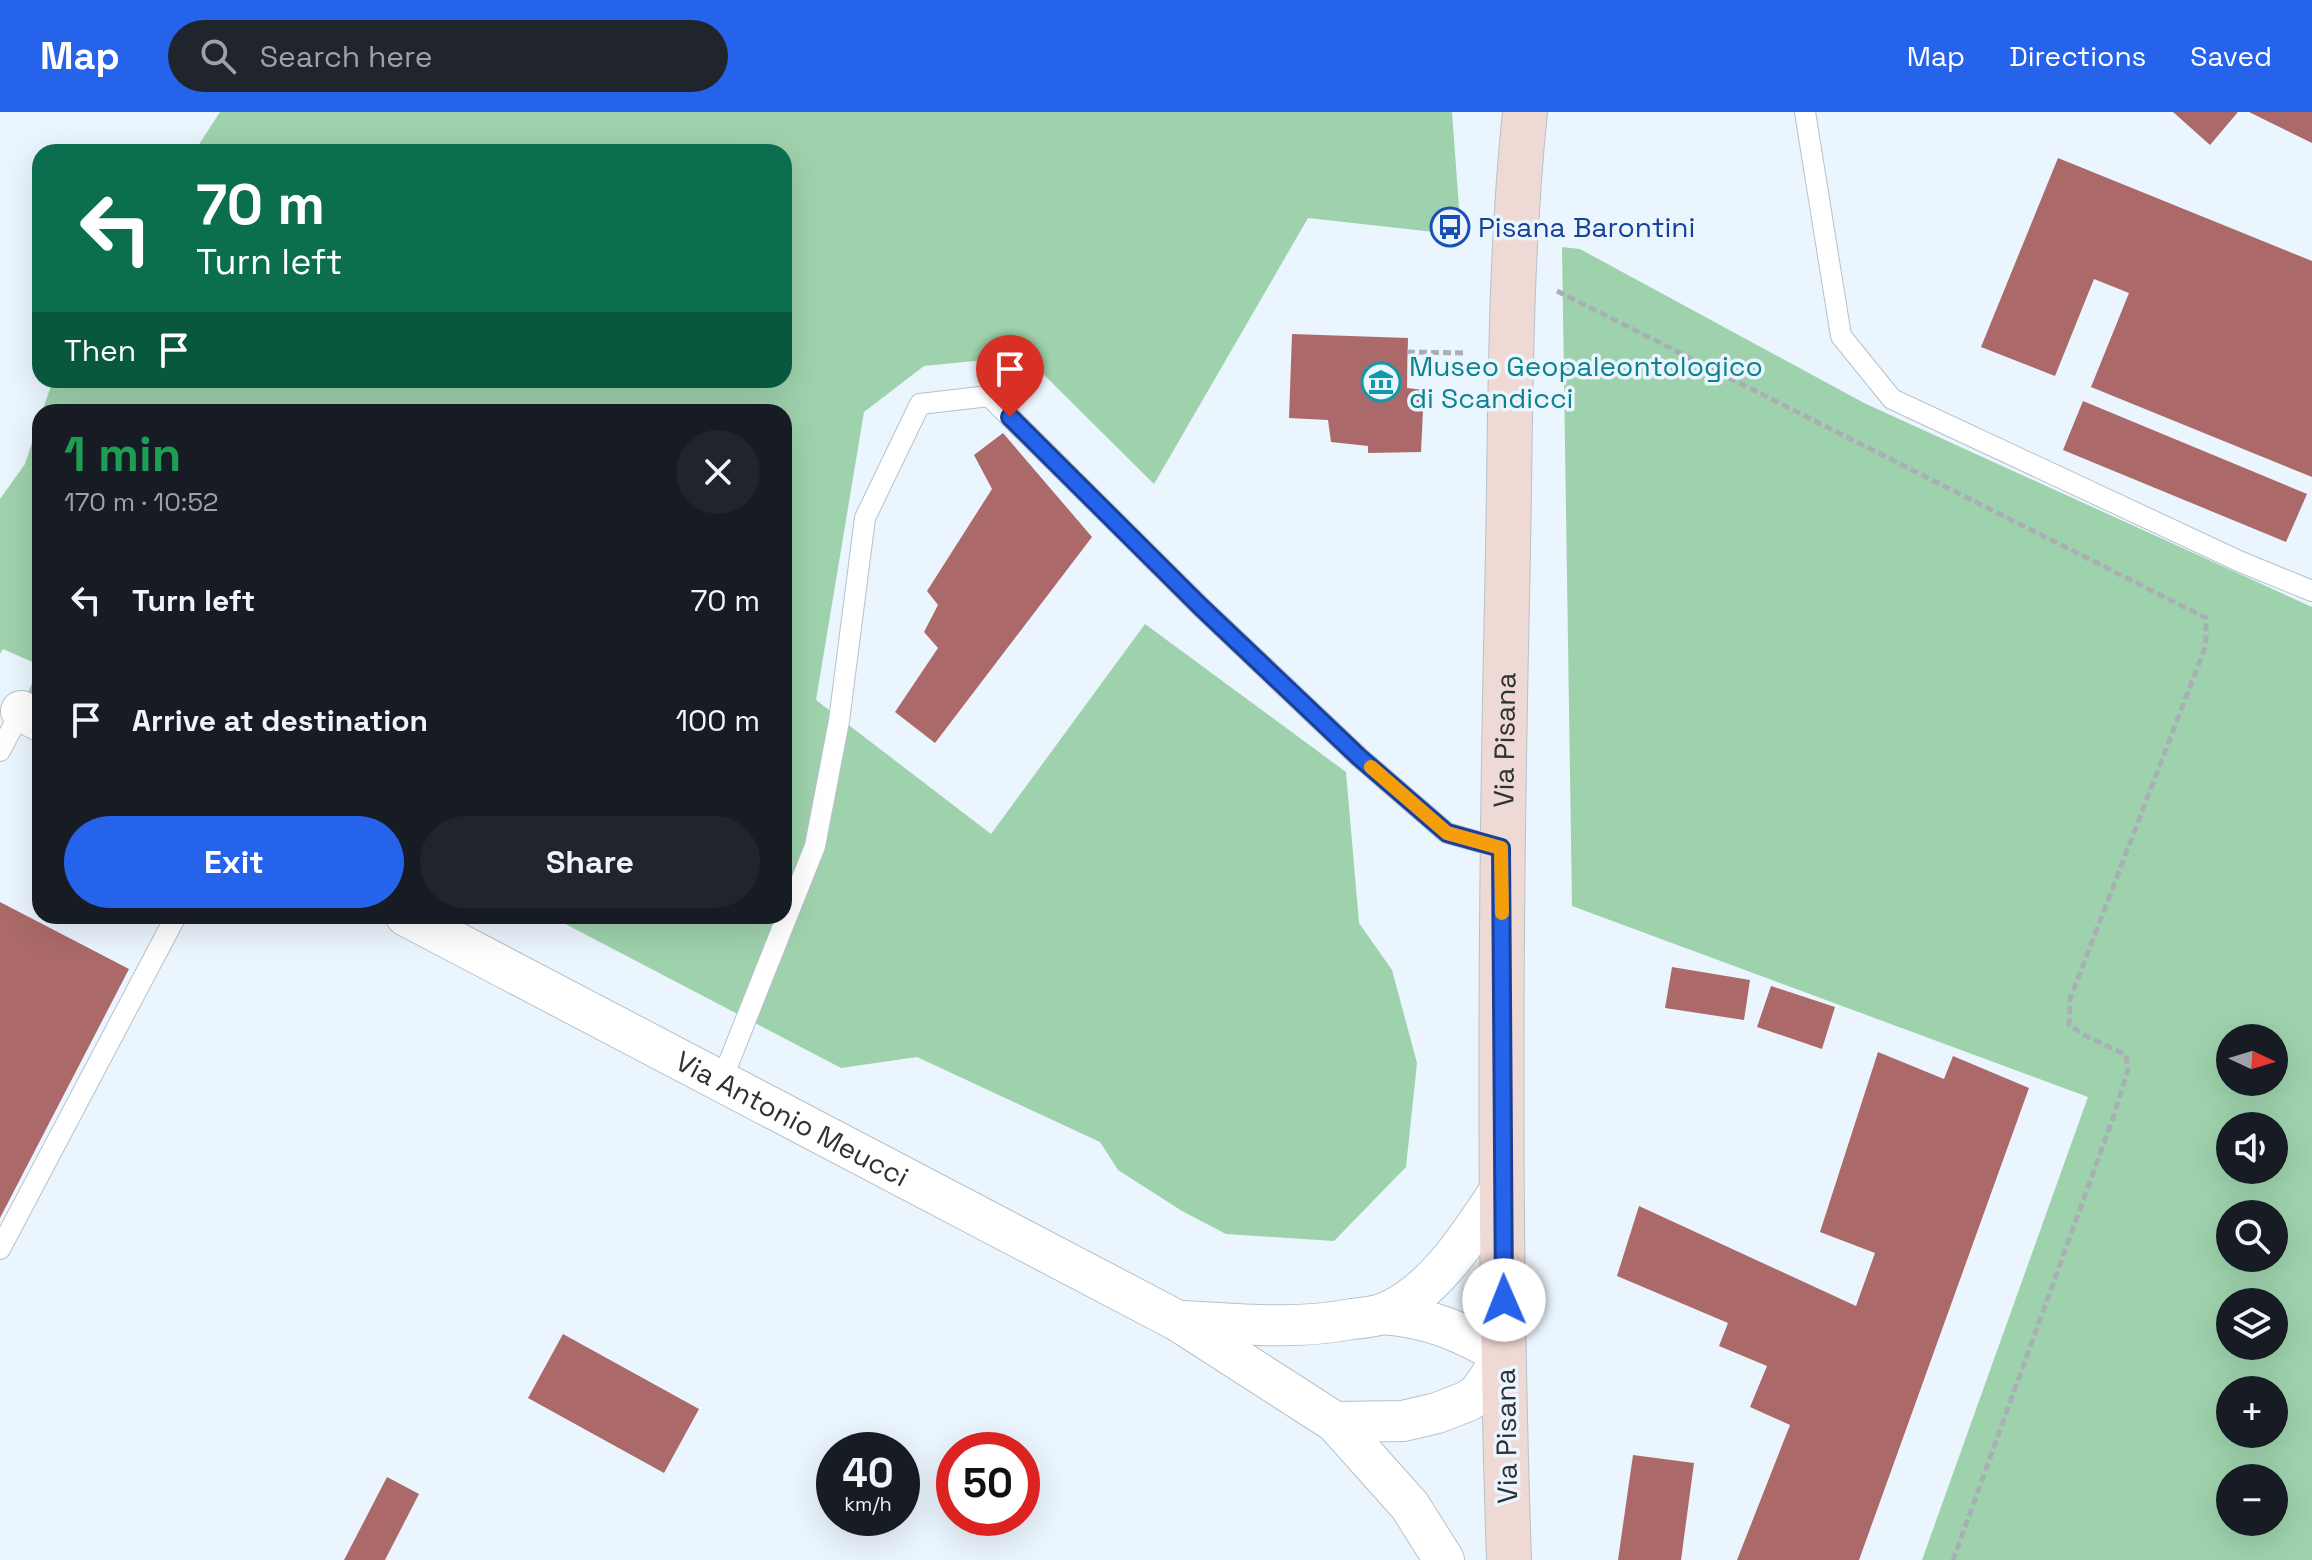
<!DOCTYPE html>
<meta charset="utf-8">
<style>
:root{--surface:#171b24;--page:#20242c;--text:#f1f3f6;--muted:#9ea1a6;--accent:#2563eb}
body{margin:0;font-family:"Space Grotesk",sans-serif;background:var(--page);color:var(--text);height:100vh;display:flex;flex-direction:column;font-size:30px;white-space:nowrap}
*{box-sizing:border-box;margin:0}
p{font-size:26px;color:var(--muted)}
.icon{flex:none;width:44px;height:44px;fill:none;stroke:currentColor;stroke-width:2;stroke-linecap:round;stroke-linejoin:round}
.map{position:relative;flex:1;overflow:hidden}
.panel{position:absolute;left:32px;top:292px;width:760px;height:520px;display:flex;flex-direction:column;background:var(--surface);border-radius:24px;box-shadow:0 8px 32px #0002}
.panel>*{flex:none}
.banner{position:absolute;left:32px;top:32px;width:760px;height:244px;border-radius:24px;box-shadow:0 8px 32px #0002;background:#0b6e4f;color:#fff;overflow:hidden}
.needle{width:52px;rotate:94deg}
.buttons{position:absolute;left:2216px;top:912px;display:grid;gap:16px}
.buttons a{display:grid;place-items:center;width:72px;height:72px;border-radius:50%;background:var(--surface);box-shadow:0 8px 32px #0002;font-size:40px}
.speed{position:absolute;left:816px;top:1320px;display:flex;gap:16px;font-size:40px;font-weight:700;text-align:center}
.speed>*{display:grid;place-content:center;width:104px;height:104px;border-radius:50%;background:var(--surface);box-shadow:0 8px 32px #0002;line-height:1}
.speed small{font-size:20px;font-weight:400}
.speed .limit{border:12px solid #d22;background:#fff;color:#111}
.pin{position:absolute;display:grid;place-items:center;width:68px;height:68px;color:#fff;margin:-82px -34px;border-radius:50% 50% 50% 0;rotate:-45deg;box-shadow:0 0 8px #0007}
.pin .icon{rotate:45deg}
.me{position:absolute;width:88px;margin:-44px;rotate:359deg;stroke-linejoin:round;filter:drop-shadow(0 0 6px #0008)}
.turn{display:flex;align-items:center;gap:28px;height:168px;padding:0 32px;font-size:36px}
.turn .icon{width:104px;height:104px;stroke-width:2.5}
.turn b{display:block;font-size:56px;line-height:68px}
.then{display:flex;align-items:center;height:76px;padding:0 32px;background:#0003;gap:16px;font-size:30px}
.round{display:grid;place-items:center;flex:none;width:84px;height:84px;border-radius:42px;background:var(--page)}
.headline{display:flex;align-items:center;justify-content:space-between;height:136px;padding:0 32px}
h1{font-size:48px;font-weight:700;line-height:60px;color:#1e9e55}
.action{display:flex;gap:16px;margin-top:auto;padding:16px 32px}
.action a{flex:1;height:92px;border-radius:48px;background:var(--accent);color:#fff;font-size:32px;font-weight:700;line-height:92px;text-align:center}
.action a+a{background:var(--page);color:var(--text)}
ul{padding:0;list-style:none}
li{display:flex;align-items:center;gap:24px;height:120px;padding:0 32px}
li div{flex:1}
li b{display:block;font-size:30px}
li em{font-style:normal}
header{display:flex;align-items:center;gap:48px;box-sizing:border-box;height:112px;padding:0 40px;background:var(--accent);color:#fff}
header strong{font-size:38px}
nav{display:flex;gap:44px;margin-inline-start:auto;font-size:28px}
.search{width:560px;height:72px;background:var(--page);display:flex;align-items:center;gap:20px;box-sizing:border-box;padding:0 28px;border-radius:44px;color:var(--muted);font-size:30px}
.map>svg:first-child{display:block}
</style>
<header>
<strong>Map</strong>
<div class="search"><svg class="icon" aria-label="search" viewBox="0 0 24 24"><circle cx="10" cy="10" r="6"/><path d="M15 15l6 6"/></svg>Search here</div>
<nav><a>Map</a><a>Directions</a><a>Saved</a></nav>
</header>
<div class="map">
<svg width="2312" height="1448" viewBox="0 0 2312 1448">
<rect width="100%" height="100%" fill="#ebf5fd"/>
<path fill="#9ed2ac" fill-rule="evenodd" d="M220,0H1452L1461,123L1308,106L1154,372L1025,244L924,254L864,300L816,588L991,722L1145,512L1346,660L1359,811L1392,858L1417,951L1406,1055L1334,1129L1226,1122L1182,1099L1118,1058L1100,1030L917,945L841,956L550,804H784V300H42L53,268H784V40H194Z
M1562,135L1580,137L1864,291L2312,495V1448H1922L2088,985L1572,794ZM2230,926H2274V970H2230ZM2230,1014H2274V1058H2230ZM2230,1102H2274V1146H2230ZM2274,1190V1234H2230V1190ZM2230,1278H2274V1322H2230ZM2230,1366H2274V1410H2230Z
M40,306V609L21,599L39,553L3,537L0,542V387L25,352Z"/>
<path fill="#ab6a69" d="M2173,0H2238L2210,33Z
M2249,0H2312V31Z
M2058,46L2312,149V365L2091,275L2129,181L2094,167L2055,264L1981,235Z
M1292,222L1408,226L1407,276L1424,278L1421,340L1368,341V334L1331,330L1328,308L1289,306Z
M2083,289L2307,382L2286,430L2063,338Z
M1003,321L1092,425L935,631L895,600L938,536L924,520L938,493L927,479L992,377L974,343Z
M0,790L129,857L0,1106Z
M1672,855L1750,868L1744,908L1665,896Z
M1771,874L1835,895L1822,937L1757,915Z
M1878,940L1944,967L1953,944L2029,976L1859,1448H1737L1790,1313L1750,1295L1767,1254L1719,1234L1728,1211L1617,1164L1639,1094L1856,1194L1875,1141L1820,1120Z
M563,1222L699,1297L664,1361L528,1286Z
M1633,1343L1694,1351L1681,1448H1618Z
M387,1365L419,1382L385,1448H344Z"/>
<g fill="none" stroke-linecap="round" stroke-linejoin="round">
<g stroke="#b8c1c9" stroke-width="22">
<path id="lane" d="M1805,0L1841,224L1892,287L2241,450L2312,479
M0,639L21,599
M721,970L815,734L839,609L865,406L920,292L989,284L1201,495L1359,645L1447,721L1501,736
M0,1137L176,804"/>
</g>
<g stroke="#b8c1c9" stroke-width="42">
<g id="street">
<path d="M21,599L40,609"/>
<path id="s1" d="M406,804L1178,1209L1335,1310L1410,1394L1444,1448"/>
<path d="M1182,1209C1239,1212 1295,1218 1352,1207C1362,1206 1373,1205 1382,1202C1434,1183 1473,1119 1502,1075"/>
<path d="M1335,1310L1403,1309L1437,1301L1468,1289L1479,1281L1504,1244C1465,1221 1429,1205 1382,1202"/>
</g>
</g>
<g stroke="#b8c1c9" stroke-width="46">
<g id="secondary">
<path id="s2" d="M1509,1448C1498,1128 1500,807 1507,487C1511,325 1508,162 1525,0"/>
</g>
</g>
<path stroke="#a8b0b6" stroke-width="5" stroke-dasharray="8 4" stroke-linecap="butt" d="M1557,179L2206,506V533L2070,887L2069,913L2088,925L2126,943L2128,958L2113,1006L1953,1448
M1407,240L1467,241"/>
<use href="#lane" stroke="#fff" stroke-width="20"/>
<use href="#street" stroke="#fff" stroke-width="40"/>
<use href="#secondary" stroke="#efd9d4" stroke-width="44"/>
</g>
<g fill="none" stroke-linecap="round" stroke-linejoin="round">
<g stroke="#184099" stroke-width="20">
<path id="route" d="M1010,305L1201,495L1359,645L1447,721L1501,736L1504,1188"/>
</g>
<use href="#route" stroke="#2563eb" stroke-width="14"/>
<path stroke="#f59e0b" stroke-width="14" d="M1371,655L1447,721L1501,736L1502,801"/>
</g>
<defs>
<g id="bus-ring" transform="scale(2)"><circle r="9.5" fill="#ebf5fd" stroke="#1a4fb4" stroke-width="1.5"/><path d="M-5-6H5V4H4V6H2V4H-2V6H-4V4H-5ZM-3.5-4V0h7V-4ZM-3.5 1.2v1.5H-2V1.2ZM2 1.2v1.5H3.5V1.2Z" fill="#1a4fb4"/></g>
<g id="museum-ring" transform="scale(2)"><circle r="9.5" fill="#ebf5fd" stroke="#0f9aa8" stroke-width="1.5"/><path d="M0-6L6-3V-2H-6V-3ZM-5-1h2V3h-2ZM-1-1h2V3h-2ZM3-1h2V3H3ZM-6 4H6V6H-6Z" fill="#0f9aa8"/></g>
</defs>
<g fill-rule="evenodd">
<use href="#bus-ring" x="1450" y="115"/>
<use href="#museum-ring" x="1381" y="270"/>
</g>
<g text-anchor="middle" stroke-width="7" stroke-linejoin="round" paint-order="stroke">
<g font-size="28" fill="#164399" stroke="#ebf5fd" text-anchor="start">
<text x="1478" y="125">Pisana Barontini</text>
</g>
<g font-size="28" fill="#0d838f" stroke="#ebf5fd" text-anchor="start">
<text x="1409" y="264">Museo Geopaleontologico<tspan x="1409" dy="32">di Scandicci</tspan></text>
</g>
<g font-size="28" fill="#2e3235" stroke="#ebf5fd">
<text dy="10" stroke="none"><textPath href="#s2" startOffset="820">Via Pisana</textPath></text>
<text dy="10" stroke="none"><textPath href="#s1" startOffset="436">Via Antonio Meucci</textPath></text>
<text transform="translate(1506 1324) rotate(-91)" y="10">Via Pisana</text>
</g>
</g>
</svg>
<div class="buttons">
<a><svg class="needle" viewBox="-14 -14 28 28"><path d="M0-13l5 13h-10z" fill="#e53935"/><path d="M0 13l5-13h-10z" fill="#9ea1a6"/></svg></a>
<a><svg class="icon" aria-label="sound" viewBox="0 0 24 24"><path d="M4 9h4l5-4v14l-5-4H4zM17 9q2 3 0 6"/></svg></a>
<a><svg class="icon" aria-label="search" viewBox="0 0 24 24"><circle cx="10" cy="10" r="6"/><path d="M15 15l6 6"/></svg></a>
<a><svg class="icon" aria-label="layers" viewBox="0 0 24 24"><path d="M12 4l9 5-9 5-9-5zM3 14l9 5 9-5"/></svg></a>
<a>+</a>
<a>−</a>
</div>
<div class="speed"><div>40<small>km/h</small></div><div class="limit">50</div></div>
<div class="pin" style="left:1010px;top:305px;background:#d93025"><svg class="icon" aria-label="arrive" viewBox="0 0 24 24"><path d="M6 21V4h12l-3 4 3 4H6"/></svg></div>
<svg class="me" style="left:1504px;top:1188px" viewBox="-20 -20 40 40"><circle r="19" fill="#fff"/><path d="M0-13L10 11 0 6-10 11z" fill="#2563eb"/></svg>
<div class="banner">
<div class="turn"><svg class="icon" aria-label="left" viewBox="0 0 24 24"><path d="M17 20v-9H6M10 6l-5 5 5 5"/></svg><div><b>70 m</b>Turn left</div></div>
<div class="then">Then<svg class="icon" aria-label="arrive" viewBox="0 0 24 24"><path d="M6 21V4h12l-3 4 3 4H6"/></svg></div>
</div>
<section class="panel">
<div class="headline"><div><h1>1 min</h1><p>170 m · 10:52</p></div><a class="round"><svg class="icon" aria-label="close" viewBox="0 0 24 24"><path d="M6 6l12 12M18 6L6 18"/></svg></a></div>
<ul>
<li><svg class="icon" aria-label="left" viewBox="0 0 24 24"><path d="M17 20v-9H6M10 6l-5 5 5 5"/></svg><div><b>Turn left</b></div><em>70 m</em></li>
<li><svg class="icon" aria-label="arrive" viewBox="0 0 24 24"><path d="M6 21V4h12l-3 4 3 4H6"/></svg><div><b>Arrive at destination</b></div><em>100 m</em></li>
</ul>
<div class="action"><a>Exit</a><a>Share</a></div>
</section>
</div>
